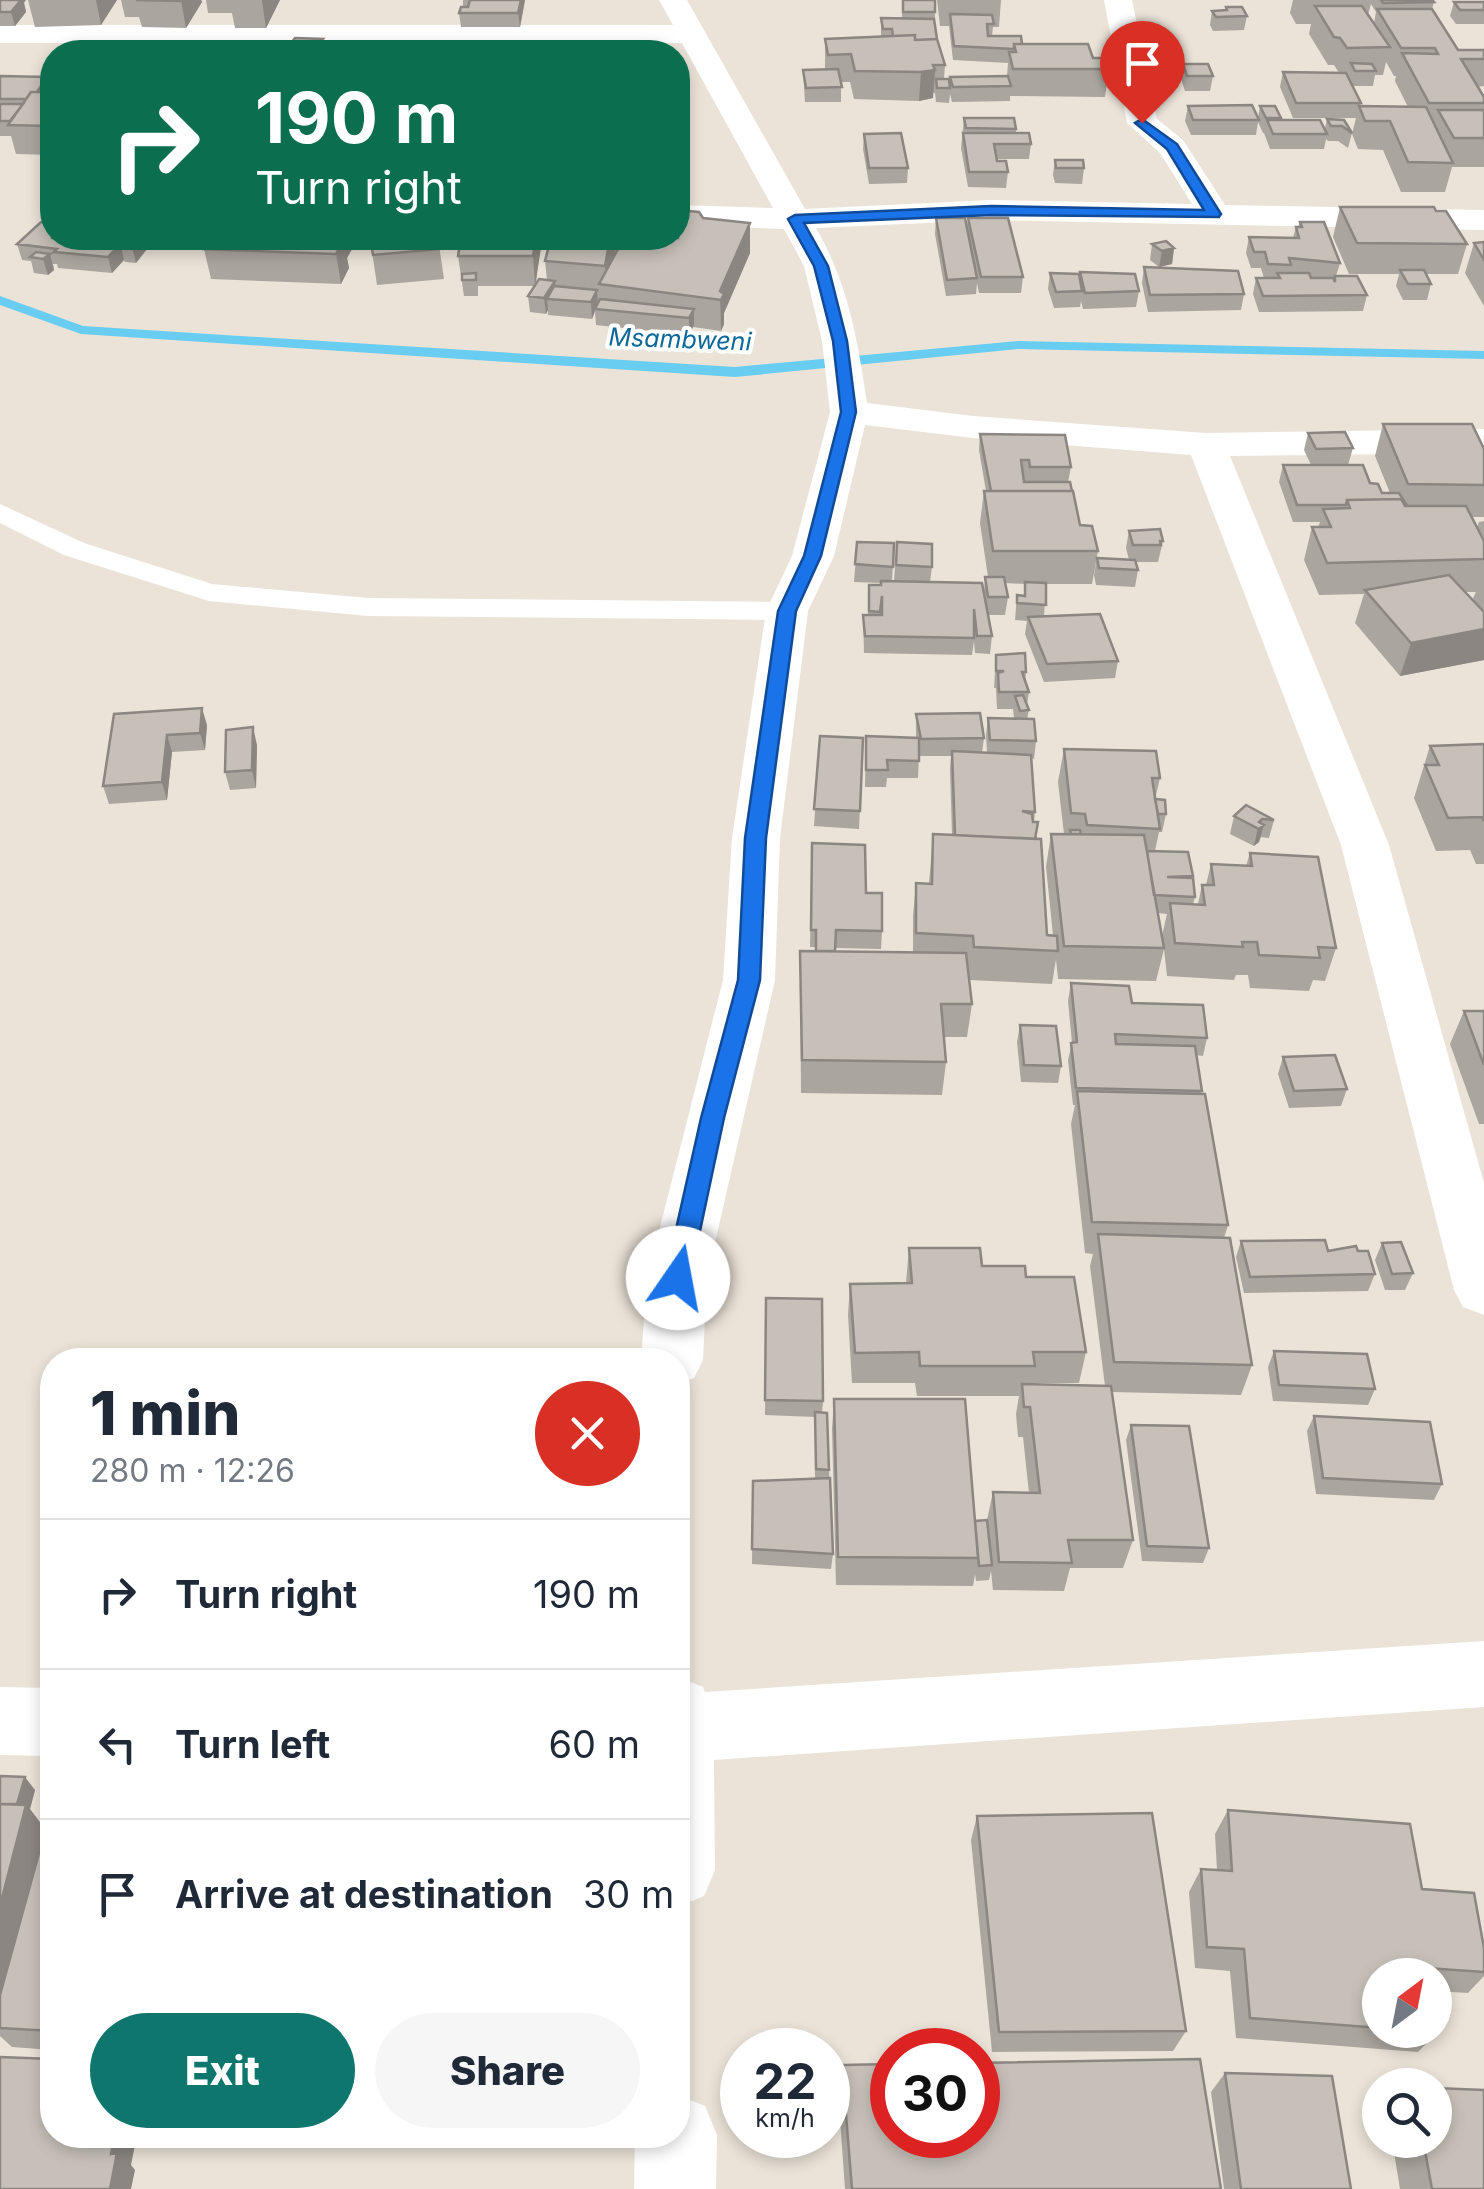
<!DOCTYPE html>
<meta charset="utf-8">
<style>
:root{--surface:#fff;--page:#f6f6f7;--text:#1f2937;--muted:#747a83;--line:#e0e1e3;--accent:#0f766e}
body{margin:0;font-family:Inter,sans-serif;background:var(--page);color:var(--text);height:100vh;display:flex;flex-direction:column;font-size:38px;white-space:nowrap}
*{box-sizing:border-box;margin:0}
p{font-size:32px;color:var(--muted)}
.icon{flex:none;width:55px;height:55px;fill:none;stroke:currentColor;stroke-width:2;stroke-linecap:round;stroke-linejoin:round}
.map{position:relative;flex:1;overflow:hidden}
.side{position:absolute;left:40px;top:1348px;width:650px;height:800px;display:flex;flex-direction:column;background:var(--surface);border-radius:40px;box-shadow:0 5px 15px #0003}
.side>*{flex:none}
.hud{position:absolute;left:40px;top:40px;width:650px;height:210px;border-radius:40px;box-shadow:0 5px 15px #0003;background:#0b6e4f;color:#fff;overflow:hidden}
.needle{width:65px;rotate:32deg}
.fabs{position:absolute;left:1362px;top:1958px;display:grid;gap:20px}
.fabs a{display:grid;place-items:center;width:90px;height:90px;border-radius:50%;background:var(--surface);box-shadow:0 5px 15px #0003;font-size:50px}
.speed{position:absolute;left:720px;top:2028px;display:flex;gap:20px;font-size:50px;font-weight:700;text-align:center}
.speed>*{display:grid;place-content:center;width:130px;height:130px;border-radius:50%;background:var(--surface);box-shadow:0 5px 15px #0003;line-height:1}
.speed small{font-size:25px;font-weight:400}
.speed .limit{border:15px solid #d22;background:#fff;color:#111}
.pin{position:absolute;display:grid;place-items:center;width:85px;height:85px;color:#fff;margin:-102px -42px;border-radius:50% 50% 50% 0;rotate:-45deg;box-shadow:0 0 10px #0007}
.pin .icon{rotate:45deg}
.me{position:absolute;width:110px;margin:-55px;rotate:12deg;stroke-linejoin:round;filter:drop-shadow(0 0 8px #0008)}
.turn{display:flex;align-items:center;gap:35px;height:210px;padding:0 50px;font-size:45px}
.turn .icon{width:130px;height:130px;stroke-width:2.5}
.turn b{display:block;font-size:70px;line-height:85px}
.round{display:grid;place-items:center;flex:none;width:105px;height:105px;border-radius:52px;background:var(--page)}
.headline{display:flex;align-items:center;justify-content:space-between;height:170px;padding:0 50px}
h1{font-size:60px;font-weight:800;line-height:75px}
.cta{display:flex;gap:20px;margin-top:auto;padding:20px 50px}
.cta a{flex:1;height:115px;border-radius:60px;background:var(--accent);color:#fff;font-size:40px;font-weight:800;line-height:115px;text-align:center}
.cta a+a{background:var(--page);color:var(--text)}
ul{padding:0;list-style:none}
li{display:flex;align-items:center;gap:30px;height:150px;padding:0 50px;border-top:2px solid var(--line)}
li div{flex:1}
li b{display:block;font-size:38px}
li em{font-style:normal}
.map>svg:first-child{display:block}
</style>
<div class="map">
<svg width="1484" height="2189" viewBox="0 0 1484 2189">
<rect width="100%" height="100%" fill="#ebe3d8"/>
<g fill="none" stroke-linecap="round" stroke-linejoin="round">
<path fill="#68cdf0" fill-rule="evenodd" d="M0,296L83,326L735,367L1018,341L1484,351V359L1018,349L735,377L81,334L0,305Z"/>
<path fill="#fff" fill-rule="evenodd" d="M0,504L84,543L212,584L368,598L787,602L797,605L802,611L797,617L787,620L368,616L209,601L64,555L0,523Z"/>
<path fill="#fff" fill-rule="evenodd" d="M659,0H687L805,209L991,200L1192,204L1160,153L1127,123L1104,0H1132L1157,119L1183,140L1225,205L1484,210V230L991,220L816,228C848,283 858,341 867,403L973,416L1206,433L1484,429V453L1230,456L1389,845L1484,1183V1315L1463,1307L1454,1290L1341,845L1191,455L973,438L865,425L834,556L808,611L780,838L775,980L707,1278L703,1360L694,1378L678,1384V1360H641L647,1278L723,980L732,838L766,611L792,556L830,412L822,341L804,266L784,229L678,225V205L773,208L682,43H0V25H673Z
M1484,1641V1707L714,1760L715,1870L704,1896L678,1907V1677L703,1687L705,1692Z
M0,1687L52,1688V1756L0,1755Z
M678,2095L705,2106L717,2135L716,2189H634L635,2135H678Z"/>
</g>
<path fill="#aaa59e" fill-rule="evenodd" d="M0,0L24,3L26,12L15,26H0Z
M28,0H117L101,25L35,27Z
M121,0H201L202,2L186,28L142,27L139,17H125Z
M206,0H280L266,28H235L232,13H208Z
M463,0H525L520,27H461L459,13L463,7Z
M902,0H935V23L937,39L945,65L944,79L950,84V77L1007,76L1008,63L953,60L949,26H940L937,0H1001L999,27H993L992,36L1023,44L1093,57L1109,69L1105,97L1010,96V101L952,102L950,94L949,103L936,102L935,93H933V98L919,101L854,99L850,82H841V102H805L803,70H825V39L881,37V18H902Z
M1293,0H1432L1434,2L1432,9L1458,50H1484V86L1478,87L1484,97V167H1452L1445,192H1401L1383,150L1358,149L1352,134L1356,118H1293L1280,87L1283,72L1339,73L1334,65H1328L1309,34L1311,24H1296L1290,13ZM1371,4L1376,12L1374,23L1368,15ZM1386,62L1394,76H1396L1395,81L1408,107L1360,106L1361,103L1352,86H1373L1375,75H1383Z
M1454,2H1484V24H1456L1450,16Z
M1226,7L1247,16L1244,30L1213,31L1210,25L1212,11L1225,10Z
M323,39L324,47L349,52H293L291,43Z
M1183,64L1213,76L1210,91H1185L1181,79Z
M0,76L47,77L48,83L52,77V155L16,154L11,136H0Z
M1188,106L1258,118L1260,106L1281,118V120L1325,128L1327,119L1344,120L1352,133L1348,148L1338,141H1328L1326,139L1324,149H1270L1264,133H1263L1258,122L1256,135H1191L1185,121Z
M964,118L1016,129V133L1031,144L1029,159H997L1008,172L1006,188L968,187L961,148Z
M864,134L908,168L907,183L869,184L863,149Z
M1055,160L1084,168L1082,184L1055,183L1053,175Z
M1340,207L1436,211L1467,244L1458,274H1426L1431,284L1427,300H1403L1396,286L1399,274H1349L1333,237Z
M703,218L750,223V253L724,313V324L721,331L693,327L689,335L596,325L595,312L592,319L548,315V310L546,314L530,312L528,296L534,286H478V296H464L458,256L461,238H541L536,284L547,280L545,261L551,238H678Z
M936,218L967,227L968,218L1023,277L1021,293H979L977,283L976,294L946,296L935,234Z
M1300,222L1340,263L1336,276L1367,295L1363,311L1259,312L1253,294L1256,278H1264L1261,268H1251L1246,253L1249,237L1293,238L1296,227H1298Z
M111,238H154V240L136,263L125,262L124,260L112,273L58,268L57,264H53L54,270L48,275L34,273L31,261L22,260L17,244L98,239L112,240Z
M370,238H438L444,279L377,285Z
M1484,242V306L1465,273L1474,243Z
M1152,244L1174,248L1172,264L1159,267L1150,260Z
M204,249H352L347,258L349,268L341,284L211,279Z
M1144,267L1244,294L1241,310L1148,312L1142,283Z
M1080,272L1139,291L1136,307L1083,309L1081,301L1080,307L1054,308L1048,289L1050,273L1080,278Z
M1383,424L1484,449V517H1472L1477,528L1479,522L1484,521V660L1400,676L1355,623L1364,594L1319,595L1304,560L1312,527H1318L1320,522H1293L1279,482L1283,465H1311L1304,450L1308,433L1353,448L1348,465L1382,493H1390L1375,456ZM1466,592H1476L1473,598L1476,603Z
M980,434L1071,467L1068,482L1080,524L1098,551L1092,584H1046L1044,616L1118,661L1115,678L1044,682L1025,634L1027,621L1015,620L1017,595L1024,596L1025,584L1005,583L1008,597L1005,615H988L992,636L990,654L975,653L974,641L972,655L864,653L863,615H868L869,585H881V583L854,582L857,542L894,543L892,581H894L897,542L932,567L930,582L984,592L985,577H988L980,523L984,491H986L979,450Z
M1129,531L1163,541L1158,562H1136L1138,570L1135,587L1096,585L1094,575L1097,558L1129,560L1126,548Z
M996,655L1026,672L1025,682L1029,692L1027,705L1029,710L1027,719L1036,741L1034,759L1031,758L1035,812L1034,822L1047,935H1053L1046,867L1051,834H1064L1058,782L1064,749L1160,778L1155,799L1166,814L1162,832H1159L1155,851L1193,876L1195,897L1193,904H1198L1202,885H1206L1211,864L1246,866L1250,853L1336,948L1325,981L1313,980L1309,991L1250,988L1248,975H1236L1234,980L1167,976L1164,949L1156,981L1058,979L1056,959L1052,984L970,980L968,969L972,1004L967,1037H944L946,1062L942,1095L801,1093L800,951H815V947H810L812,843L866,893L882,931L881,949L835,948V951L913,952V916L916,883L929,884L933,834L952,835L950,769L951,756H919L918,778H887L886,787H865L866,736L916,738V714L984,738L982,753H987L986,735L988,718H1014L1013,709H997L996,688H994ZM1158,913L1167,914L1162,936Z
M114,714L207,725L205,750L172,752L167,800L109,804L103,786Z
M820,736L863,738L859,829L814,826Z
M1484,744V864H1476L1470,850L1436,851L1414,798L1430,746Z
M257,745L256,788L230,790L225,772Z
M1234,816L1274,820L1269,838L1261,837L1259,842L1254,846L1230,834Z
M1071,983L1132,1003L1207,1038L1203,1056L1196,1055L1201,1094L1228,1225L1224,1238L1252,1365L1241,1395L1112,1392L1133,1540L1123,1568H1070L1064,1591L993,1590L991,1571L989,1580L976,1581L975,1574L973,1586L836,1585L832,1429L834,1399L975,1521L987,1520L993,1492L1029,1493L1023,1437H1018L1016,1414L1019,1396H917L915,1383H852L848,1315L850,1284L906,1283L909,1248L1026,1277L1086,1352L1079,1383H1031V1384L1105,1386L1090,1266L1093,1254L1085,1253L1071,1124L1075,1105H1073L1068,1060L1072,1043L1068,1001Z
M1464,1011H1484V1124H1479L1450,1044Z
M1020,1025L1061,1066L1058,1083L1021,1082L1017,1042Z
M1283,1057L1347,1089L1341,1106L1289,1108L1278,1074Z
M1241,1241L1328,1251H1358L1375,1274L1368,1291L1244,1293L1236,1257Z
M1382,1243L1413,1273L1405,1290H1385L1375,1260Z
M766,1298L823,1401L822,1413L829,1470L833,1554L831,1569L752,1564L753,1481L815,1479V1417L765,1415Z
M1274,1351L1375,1389L1368,1405L1273,1401L1268,1367Z
M1314,1416L1442,1484L1434,1500L1316,1494L1307,1431Z
M1131,1425L1209,1548L1203,1563L1142,1561L1126,1440Z
M0,1776L35,1790L30,1809L45,1829L31,1884L52,1806V2050L12,2047L0,2036Z
M1228,1810L1422,1889L1484,1948V1976L1468,1993L1435,1991V1975H1380V2030H1435L1438,2032L1418,2052L1236,2038L1230,1971L1195,1968L1189,1892L1201,1869L1217,1870L1215,1834Z
M977,1816L1186,2031L1173,2051L992,2052L971,1840Z
M842,2065L1221,2189H845L838,2091Z
M1225,2073L1351,2189H1224L1211,2092Z
M1392,2140H1435L1484,2189H1400Z"/>
<path fill="#8b8681" d="M13,0H26L24,3L26,12L15,26L11,12Z
M96,0H117L101,25Z
M181,0H201L202,2L186,28Z
M262,0H280L266,28L262,1Z
M521,0H525L520,27L518,13Z
M935,70L933,98L919,101L921,72Z
M47,77L51,91L32,99Z
M750,223V253L724,313V324L721,331L720,291Z
M140,238H154V240L136,263L132,247Z
M338,238H350L352,249L347,258L349,268L341,284L336,254Z
M536,238H541L542,242L535,286L533,256Z
M610,238H615V251L609,285H606L605,266Z
M123,241L121,246L124,260L112,273L108,257Z
M1174,248L1172,264L1159,267L1162,251Z
M50,254L54,270L48,275L43,259Z
M555,281L556,297L553,302V299H547L548,310L546,314L544,298Z
M597,290L598,306L595,309L592,319L591,302Z
M694,309V325L689,335V318Z
M1484,629V660L1400,676L1411,643Z
M202,708L207,725L205,750L200,733Z
M253,727L257,745L256,788L252,770Z
M167,735L172,752L167,800L162,782Z
M1262,819L1260,828L1264,825L1259,842L1254,846L1259,822Z
M25,1777L35,1790L30,1809L45,1829L0,2006V1906L16,1809Z
M115,2135H137L131,2165L135,2170L131,2189H110L111,2154Z"/>
<path fill="#c6c0b8" stroke="#8b8681" stroke-width="2.5" d="M0,0H21L11,12H0Z
M136,0H181V1Z
M470,0H521L518,13H459L461,7H468Z
M903,0H935V12H903Z
M1381,0H1432L1434,2L1383,3Z
M1454,2H1484V10H1460Z
M1315,6H1362L1390,47L1347,48L1340,38L1334,37Z
M1226,7H1242L1247,16L1216,17L1212,11L1227,10Z
M1377,9H1432L1458,50H1484V59H1461L1484,97V103H1429L1402,53L1438,54L1435,48H1401Z
M950,14L992,15L994,24H987L988,36H1021L1022,44H1014V49L954,46Z
M881,18L934,19L937,39L915,40V35L893,36L892,29H883Z
M915,35V40L937,39L945,65H933L935,70L921,72L855,71L851,54L828,55L825,39Z
M295,38L323,39L319,44L291,43Z
M358,43L401,44L398,52H354Z
M1014,44H1088L1093,58H1106L1109,69H1013L1009,52H1016Z
M325,46L348,47L345,52H321Z
M248,48L288,49L287,52H246Z
M444,50L469,51V52H444Z
M1351,63L1372,64L1376,71H1355Z
M1183,64H1208L1213,76H1187Z
M838,69L842,87L806,88L803,70Z
M1283,72L1346,73L1361,103H1296Z
M0,76L47,77L37,92H31L26,99H0Z
M1008,76L1011,86L953,87L950,77Z
M52,77V92H41Z
M936,79H949L950,88H937Z
M31,92H52V126L8,125Z
M0,104H23L10,121H0Z
M1252,105L1259,120H1193L1188,106Z
M1260,106H1275L1281,118H1266Z
M1359,106L1426,107L1453,163L1408,162L1390,121H1365Z
M1438,110H1484V138H1454Z
M964,118H1014L1016,129L966,128Z
M1327,119L1344,120L1352,133L1342,126H1331Z
M1267,120H1320L1327,134H1273Z
M901,133L908,168H869L864,134Z
M963,133H1029L1031,144H994L997,161H1006L1008,172H969Z
M1055,160H1083L1084,168H1056Z
M1340,207H1434L1436,211H1446L1467,244L1357,243Z
M678,210L699,212L703,218L750,223L720,291L724,294L721,300L599,284L624,238H678Z
M936,218H965L977,278L947,280Z
M968,218H1008L1023,277H981Z
M41,222L52,223V238H79L123,241L108,257L54,252L57,249L17,244Z
M1300,222H1324L1340,263L1289,258L1291,265L1268,264L1265,252H1254L1249,237L1299,238L1296,227H1302Z
M120,238H140L132,247L121,246L126,238Z
M211,238H344L336,254L204,249Z
M370,238H438L440,249L373,255Z
M461,238H536L533,256H458Z
M551,238H610L605,266L545,261Z
M1166,241L1174,248L1162,251L1152,244Z
M1484,242V260L1474,243Z
M36,252L50,254L43,259L30,257Z
M1144,267L1238,271L1244,294L1150,295Z
M1400,270H1424L1431,284H1408Z
M1080,272L1135,274L1139,291L1085,293Z
M476,273V280H462V274Z
M1050,273L1079,274L1082,291L1056,292Z
M1277,273H1309L1311,278H1333L1335,282V276H1357L1367,295L1263,296L1256,278H1280Z
M539,279L555,281L544,298L528,296Z
M554,286L597,290L591,302L547,299Z
M600,299L694,309L689,318L595,309Z
M1383,424H1472L1484,449V485L1408,484Z
M1345,432L1353,448L1316,449L1308,433Z
M980,434L1065,435L1071,467H1030L1029,460H1021L1024,482H1070L1072,491H991Z
M1283,465H1363L1370,483L1378,484L1382,493H1399L1406,504H1404L1401,499L1347,500L1346,505H1297Z
M984,491H1073L1080,525L1092,526L1098,551H993Z
M1401,499L1405,506H1466L1484,541V559L1327,563L1312,527H1331L1323,509L1350,508L1347,500Z
M1160,529L1163,541H1160L1161,545H1133L1129,531Z
M857,542L894,543L893,567L855,564Z
M897,542L932,544V567L896,565Z
M1097,558L1135,560L1138,570L1099,568Z
M1449,575L1484,612V629L1411,643L1365,590Z
M985,577H1004L1008,597H988Z
M881,581L982,583L992,636H977L974,609V638L865,636L863,615H882V596L880,612L869,611V585H881Z
M1025,582L1046,583V605L1017,603V595L1025,596Z
M1100,614L1118,661L1047,664L1028,617Z
M1025,653L1026,672H1022L1029,692H999L998,673L1004,671H996V655Z
M1023,695L1029,710L1020,711L1015,696Z
M202,708L200,733L167,735L162,782L103,786L114,714Z
M980,713L984,738L921,739L916,714Z
M988,718L1034,719L1036,741L990,740Z
M253,727L252,770L225,772L226,730Z
M820,736L863,738L860,811L814,809Z
M866,736L919,738V761L887,760L888,770H866Z
M1484,744V821L1482,817L1448,818L1425,765H1439L1430,746Z
M1064,749L1156,751L1160,778H1152L1160,829L1087,825L1085,814L1071,813Z
M952,751L1031,755L1035,812L1022,811L1032,814L1033,822H1038L1035,839L955,835Z
M1155,799L1165,800L1166,814H1158Z
M1246,805L1274,820L1262,819L1259,822L1264,825L1259,829L1234,816Z
M1070,830H1080L1081,834H1071Z
M933,834L1041,839L1047,935L1057,936L1058,951L974,947L973,936L916,933V883L932,884Z
M1051,834L1144,835L1164,948L1064,946Z
M812,843L865,845L866,893H882V931L836,930L835,951H816V930H811Z
M1147,851L1188,852L1193,876L1167,877L1193,878L1195,897L1154,895Z
M1250,853L1318,857L1336,948L1318,947L1320,958L1259,955L1257,942H1242L1243,947L1175,943L1170,903L1205,905L1202,885H1214L1211,864L1252,866Z
M800,951L966,953L972,1004H941L946,1062L802,1060Z
M1071,983L1129,986L1132,1003L1203,1005L1207,1038L1115,1034L1116,1044L1195,1046L1202,1091L1076,1088L1071,1043L1077,1042Z
M1464,1011H1484V1065Z
M1020,1025L1056,1026L1061,1066L1024,1065Z
M1335,1055L1347,1089L1294,1091L1283,1057Z
M1077,1091L1205,1094L1228,1225L1092,1222Z
M1098,1234L1230,1238L1252,1365L1114,1362Z
M1325,1240L1328,1251L1356,1246L1358,1251H1368L1375,1274L1250,1277L1241,1241Z
M1401,1242L1413,1273L1392,1274L1382,1243Z
M909,1248H980L982,1266H1025L1026,1277H1074L1086,1352H1033L1035,1366H920L919,1352L855,1353L850,1284L912,1283Z
M766,1298L822,1299L823,1401L765,1400Z
M1274,1351L1367,1354L1375,1389L1279,1385Z
M1022,1384L1111,1386L1133,1540H1068L1072,1563L999,1562L993,1492L1040,1493L1030,1407H1024Z
M834,1399H965L978,1558L838,1557Z
M815,1412L827,1413L829,1470L816,1469Z
M1314,1416L1430,1422L1442,1484L1323,1478Z
M1131,1425L1189,1426L1209,1548L1147,1546Z
M830,1478L833,1554L752,1549L753,1481Z
M987,1520L992,1565L979,1566L975,1521Z
M0,1776L25,1777L17,1804H0Z
M0,1804L26,1805L0,1906Z
M52,1806V2031L0,2028V1995Z
M1228,1810L1410,1824L1422,1889L1474,1893L1484,1948V1972L1427,1968L1428,1975H1380V2028L1250,2018L1244,1949L1207,1947L1201,1869L1232,1871Z
M1152,1813L1186,2031L999,2032L977,1816Z
M1435,2016L1438,2032L1411,2030H1435Z
M0,2057L52,2059V2135H115L111,2154L117,2153L110,2189H0Z
M1200,2059L1221,2189H852L842,2065L892,2064V2135H978V2063Z
M1225,2073L1332,2076L1351,2189H1241Z
M1435,2088L1484,2090V2189H1432L1423,2140H1435Z"/>
<path fill="#1a73e8" stroke="#114b97" stroke-width="2.5" d="M1142,119L1177,144L1221,214L1219,217L991,215L804,223L828,266L847,341L856,412L821,556L796,611L766,838L760,980L724,1118L690,1278L686,1285H669L665,1278L701,1118L738,980L745,838L778,611L804,556L841,412L833,341L814,266L788,219L795,215L991,206L1204,210L1167,149L1135,123Z"/>
<g text-anchor="middle" stroke-width="8" stroke-linejoin="round" paint-order="stroke">
<g font-size="25" font-style="italic" fill="#0b6898" stroke="#fff">
<text transform="translate(680 339) rotate(2)" y="9">Msambweni</text>
</g>
</g>
</svg>
<div class="fabs">
<a><svg class="needle" viewBox="-14 -14 28 28"><path d="M0-13l5 13h-10z" fill="#e53935"/><path d="M0 13l5-13h-10z" fill="#747a83"/></svg></a>
<a><svg class="icon" aria-label="search" viewBox="0 0 24 24"><circle cx="10" cy="10" r="6"/><path d="M15 15l6 6"/></svg></a>
</div>
<div class="speed"><div>22<small>km/h</small></div><div class="limit">30</div></div>
<div class="pin" style="left:1142px;top:123px;background:#d93025"><svg class="icon" aria-label="arrive" viewBox="0 0 24 24"><path d="M6 21V4h12l-3 4 3 4H6"/></svg></div>
<svg class="me" style="left:678px;top:1278px" viewBox="-20 -20 40 40"><circle r="19" fill="#fff"/><path d="M0-13L10 11 0 6-10 11z" fill="#1a73e8"/></svg>
<div class="hud">
<div class="turn"><svg class="icon" aria-label="right" viewBox="0 0 24 24"><path d="M7 20v-9h11M14 6l5 5-5 5"/></svg><div><b>190 m</b>Turn right</div></div>
</div>
<section class="side">
<div class="headline"><div><h1>1 min</h1><p>280 m · 12:26</p></div><a class="round" style="background:#d93025;color:#fff"><svg class="icon" aria-label="close" viewBox="0 0 24 24"><path d="M6 6l12 12M18 6L6 18"/></svg></a></div>
<ul>
<li><svg class="icon" aria-label="right" viewBox="0 0 24 24"><path d="M7 20v-9h11M14 6l5 5-5 5"/></svg><div><b>Turn right</b></div><em>190 m</em></li>
<li><svg class="icon" aria-label="left" viewBox="0 0 24 24"><path d="M17 20v-9H6M10 6l-5 5 5 5"/></svg><div><b>Turn left</b></div><em>60 m</em></li>
<li><svg class="icon" aria-label="arrive" viewBox="0 0 24 24"><path d="M6 21V4h12l-3 4 3 4H6"/></svg><div><b>Arrive at destination</b></div><em>30 m</em></li>
</ul>
<div class="cta"><a>Exit</a><a>Share</a></div>
</section>
</div>
